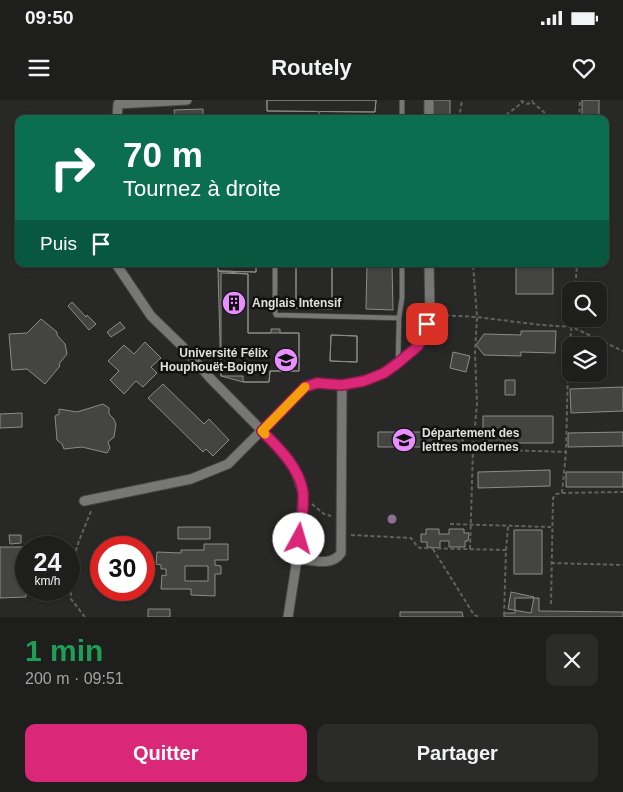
<!DOCTYPE html>
<html lang="fr">
<meta charset="utf-8">
<style>
:root{--surface:#1e1f1c;--page:#2b2c29;--text:#f1f3f6;--muted:#a1a2a3;--line:#3c3d3b;--accent:#db2777}
body{margin:0;font-family:Helvetica,sans-serif;background:var(--page);color:var(--text);height:100vh;display:flex;flex-direction:column;font-size:19px;white-space:nowrap}
*{box-sizing:border-box;margin:0}
p{font-size:16px;color:var(--muted)}
.icon{flex:none;width:28px;height:28px;fill:none;stroke:currentColor;stroke-width:2;stroke-linecap:round;stroke-linejoin:round}
.map{position:relative;height:517px;overflow:hidden}
.sheet{display:flex;flex-direction:column;background:var(--surface);flex:1}
.sheet>*{flex:none}
.guide{position:absolute;left:15px;top:15px;width:594px;height:152px;border-radius:10px;box-shadow:0 1px 4px #0004,0 0 0 1px var(--line);background:#0b6e4f;color:#fff;overflow:hidden}
.buttons{position:absolute;left:562px;top:182px;display:grid;gap:10px}
.buttons a{display:grid;place-items:center;width:45px;height:45px;border-radius:10px;background:var(--surface);box-shadow:0 1px 4px #0004,0 0 0 1px var(--line);font-size:25px}
.speed{position:absolute;left:15px;top:436px;display:flex;gap:10px;font-size:25px;font-weight:700;text-align:center}
.speed>*{display:grid;place-content:center;width:65px;height:65px;border-radius:50%;background:var(--surface);box-shadow:0 1px 4px #0004,0 0 0 1px var(--line);line-height:1}
.speed small{font-size:12px;font-weight:400}
.speed .limit{border:8px solid #d22;background:#fff;color:#111}
.pin{position:absolute;display:grid;place-items:center;width:42px;height:42px;color:#fff;margin:-21px;border-radius:10px;box-shadow:0 2px 8px #0006}
.me{position:absolute;width:55px;margin:-28px;rotate:6deg;stroke-linejoin:round;filter:drop-shadow(0 0 4px #0008)}
.turn{display:flex;align-items:center;gap:18px;height:105px;padding:0 25px;font-size:22px}
.turn .icon{width:65px;height:65px;stroke-width:2.5}
.turn b{display:block;font-size:35px;line-height:42px}
.then{display:flex;align-items:center;height:48px;padding:0 25px;background:#0003;gap:10px;font-size:19px}
.round{display:grid;place-items:center;flex:none;width:52px;height:52px;border-radius:10px;background:var(--page)}
.summary{display:flex;align-items:center;justify-content:space-between;height:85px;padding:0 25px}
h1{font-size:30px;font-weight:700;line-height:38px;color:#1e9e55}
.action{display:flex;gap:10px;margin-top:auto;padding:10px 25px}
.action a{flex:1;height:58px;border-radius:10px;background:var(--accent);color:#fff;font-size:20px;font-weight:700;line-height:58px;text-align:center}
.action a+a{background:var(--page);color:var(--text)}
.status{display:flex;justify-content:space-between;align-items:center;height:35px;padding:0 25px;background:var(--surface);direction:ltr}
.status svg{height:14px;fill:currentColor}
header{display:flex;justify-content:space-between;align-items:center;height:65px;padding:0 25px;background:var(--surface);font-size:22px;font-weight:700}
.map>svg:first-child{display:block}
</style>
<div class="status"><b>09:50</b><svg viewBox="0 0 49 12"><path d="M0 12V9h3v3zM5 12V6h3v6zM10 12V3h3v9zM15 12V0h3v12zM26 1h20v11H26zM47 4h2v5h-2z"/></svg></div>
<header><svg class="icon" aria-label="menu" viewBox="0 0 24 24"><path d="M4 6h16M4 12h16M4 18h16"/></svg>Routely<svg class="icon" aria-label="heart" viewBox="0 0 24 24"><path d="M12 20l-8-8c-3-5 5-10 8-4 3-6 11-1 8 4z"/></svg></header>
<div class="map">
<svg width="623" height="517" viewBox="0 0 623 517">
<rect width="100%" height="100%" fill="#282926"/>
<path fill="#444542" stroke="#8b8c88" fill-rule="evenodd" d="M267,0H376L375,12L267,11Z
M267,0H376L375,12L267,11Z
M432,0H450V19H432Z
M582,0H599V19H582Z
M203,9V19H175L174,10Z
M218,164H256V172L218,171Z
M218,164H256V172L218,171Z
M296,164H332V209L296,208Z
M296,164H332V209L296,208Z
M367,164H392L393,210L366,209Z
M516,166H553V194H516Z
M218,171L248,174V233H299V271H270L269,282H243L221,276Z
M221,173L248,174V233H271V229H280V233H299V271H270L269,282H243V276H221Z
M72,202L86,217L87,215L96,224L89,230L68,206Z
M41,219L57,232V235L65,244L67,254L59,264L60,266L45,284L27,269L12,270L9,234L27,233Z
M120,222L125,228L111,237L107,232Z
M521,231H556L555,253L521,252V256L484,255L476,245L484,234L521,235Z
M331,235L357,236V262L330,261Z
M331,235L357,236V262L330,261Z
M145,242L161,258L151,267L157,273L143,287L136,281L124,294L110,280L119,271L108,261L124,245L134,254Z
M453,252L470,256L466,272L450,268Z
M505,280H515V295H505Z
M163,284L204,324L209,319L229,340L213,356L206,349L203,352L148,298Z
M623,287V311L571,313L570,289Z
M103,304L109,308V314L113,318L116,324L114,337L108,342L110,348L107,353L82,347L64,349L62,344L57,340L55,316L59,314V309L77,312Z
M22,313V327L0,328V314Z
M483,316H553V343H483Z
M378,332H463V347H378Z
M623,332V346L568,347V333Z
M550,370V386L478,388V372Z
M566,372H623V387H566Z
M178,427H210V439H178Z
M426,429H439V434H449V429H464V433H469L468,441H465V447H449V441H440V448L427,447V442H421V434H426Z
M514,430H542V474H514Z
M9,435H21V443L10,444Z
M204,444H228V460H215V465L221,466V474H215V496L191,495V489H161L162,475L166,476V469H161V465L156,464L157,452L181,453V450H204ZM185,466H208V481H185Z
M0,447H25L26,497L0,498Z
M511,492L534,497L531,513L508,509Z
M515,498H539V511L623,512V517H504V513H515Z
M148,509H170V517H148Z
M400,512H462L463,517H400Z"/>
<g fill="none" stroke-linecap="round" stroke-linejoin="round">
<g stroke="#474845" stroke-width="6">
<path id="service" d="M402,19V0
M275,164V212L276,215L399,218
M398,262L399,218L402,198V164"/>
</g>
<g stroke="#474845" stroke-width="11">
<path id="minor" d="M117,19L118,4L187,0
M429,19V0
M116,164L151,216L183,247L210,278L277,346L295,370L303,393L301,420L297,459L288,517
M84,401L191,379L228,364L305,287L317,283L342,285L364,281L384,273L418,246L425,234L430,214L429,164
M297,459C311,460 332,467 341,453L342,285"/>
</g>
<path stroke="#61625f" stroke-width="2" stroke-dasharray="4 2.5" stroke-linecap="butt" d="M521,0L523,2L528,4L533,0
M532,2L552,19
M318,11L322,19
M459,19L462,0
M501,19L523,2
M579,19L580,0
M575,191L577,164
M439,215L477,217L541,225L572,227L623,251
M473,349L566,352
M562,393L566,352L568,267L572,219
M312,404L324,414L331,416
M450,424L551,427
M351,435L411,438L417,446L420,448L506,450L504,517
M433,449L474,515L480,517
M470,449L473,349L477,303L475,253L477,217L473,164
M506,450L508,427
M551,463L623,465
M551,504L553,398L556,394L562,393L623,392
M85,517L71,499L70,469L79,441L91,411"/>
<use href="#service" stroke="#777875" stroke-width="4.5"/>
<use href="#minor" stroke="#777875" stroke-width="9"/>
</g>
<circle fill="#8c6f92" cx="392" cy="419" r="4.5"/>
<g fill="none" stroke-linecap="round" stroke-linejoin="round">
<g stroke="#8e194d" stroke-width="12">
<path id="route" d="M299,439C301,427 304,404 303,392C299,367 279,348 262,331L305,287L317,283L342,285L364,281L384,273L398,263L418,246L424,234L427,224"/>
</g>
<use href="#route" stroke="#db2777" stroke-width="9"/>
<path stroke="#f59e0b" stroke-width="9" d="M265,334L262,331L305,287"/>
</g>
<defs>
<g id="building-disc" transform="scale(1.25)"><circle r="9.5" fill="#e88eff" stroke="#111210"/><path d="M-4-6H4V6H1V3H-1V6H-4ZM-2.5-4.3h1.7v1.8h-1.7ZM.8-4.3h1.7v1.8H.8ZM-2.5-1h1.7V.8h-1.7ZM.8-1h1.7V.8H.8Z" fill="#111"/></g>
<g id="university-disc" transform="scale(1.25)"><circle r="9.5" fill="#e88eff" stroke="#111210"/><path d="M0-5L7-2L0 1L-7-2ZM-4 1L0 2.5L4 1V4Q0 6-4 4Z" fill="#111"/></g>
</defs>
<g fill-rule="evenodd">
<use href="#building-disc" x="234" y="203"/>
<use href="#university-disc" x="286" y="260"/>
<use href="#university-disc" x="404" y="340"/>
</g>
<g text-anchor="middle" stroke-width="5" stroke-linejoin="round" paint-order="stroke">
<g font-size="12" font-weight="bold" fill="#dfe0de" stroke="#111210" text-anchor="start">
<text x="252" y="207">Anglais Intensif</text>
<text x="268" y="257" text-anchor="end">Université Félix<tspan x="268" dy="14">Houphouët-Boigny</tspan></text>
<text x="422" y="337">Département des<tspan x="422" dy="14">lettres modernes</tspan></text>
</g>
</g>
</svg>
<div class="buttons">
<a><svg class="icon" aria-label="search" viewBox="0 0 24 24"><circle cx="10" cy="10" r="6"/><path d="M15 15l6 6"/></svg></a>
<a><svg class="icon" aria-label="layers" viewBox="0 0 24 24"><path d="M12 4l9 5-9 5-9-5zM3 14l9 5 9-5"/></svg></a>
</div>
<div class="speed"><div>24<small>km/h</small></div><div class="limit">30</div></div>
<div class="pin" style="left:427px;top:224px;background:#d93025"><svg class="icon" aria-label="arrive" viewBox="0 0 24 24"><path d="M6 21V4h12l-3 4 3 4H6"/></svg></div>
<svg class="me" style="left:299px;top:439px" viewBox="-20 -20 40 40"><circle r="19" fill="#fff"/><path d="M0-13L10 11 0 6-10 11z" fill="#db2777"/></svg>
<div class="guide">
<div class="turn"><svg class="icon" aria-label="right" viewBox="0 0 24 24"><path d="M7 20v-9h11M14 6l5 5-5 5"/></svg><div><b>70 m</b>Tournez à droite</div></div>
<div class="then">Puis<svg class="icon" aria-label="arrive" viewBox="0 0 24 24"><path d="M6 21V4h12l-3 4 3 4H6"/></svg></div>
</div>
</div>
<section class="sheet">
<div class="summary"><div><h1>1 min</h1><p>200 m · 09:51</p></div><a class="round"><svg class="icon" aria-label="close" viewBox="0 0 24 24"><path d="M6 6l12 12M18 6L6 18"/></svg></a></div>
<div class="action"><a>Quitter</a><a>Partager</a></div>
</section>
